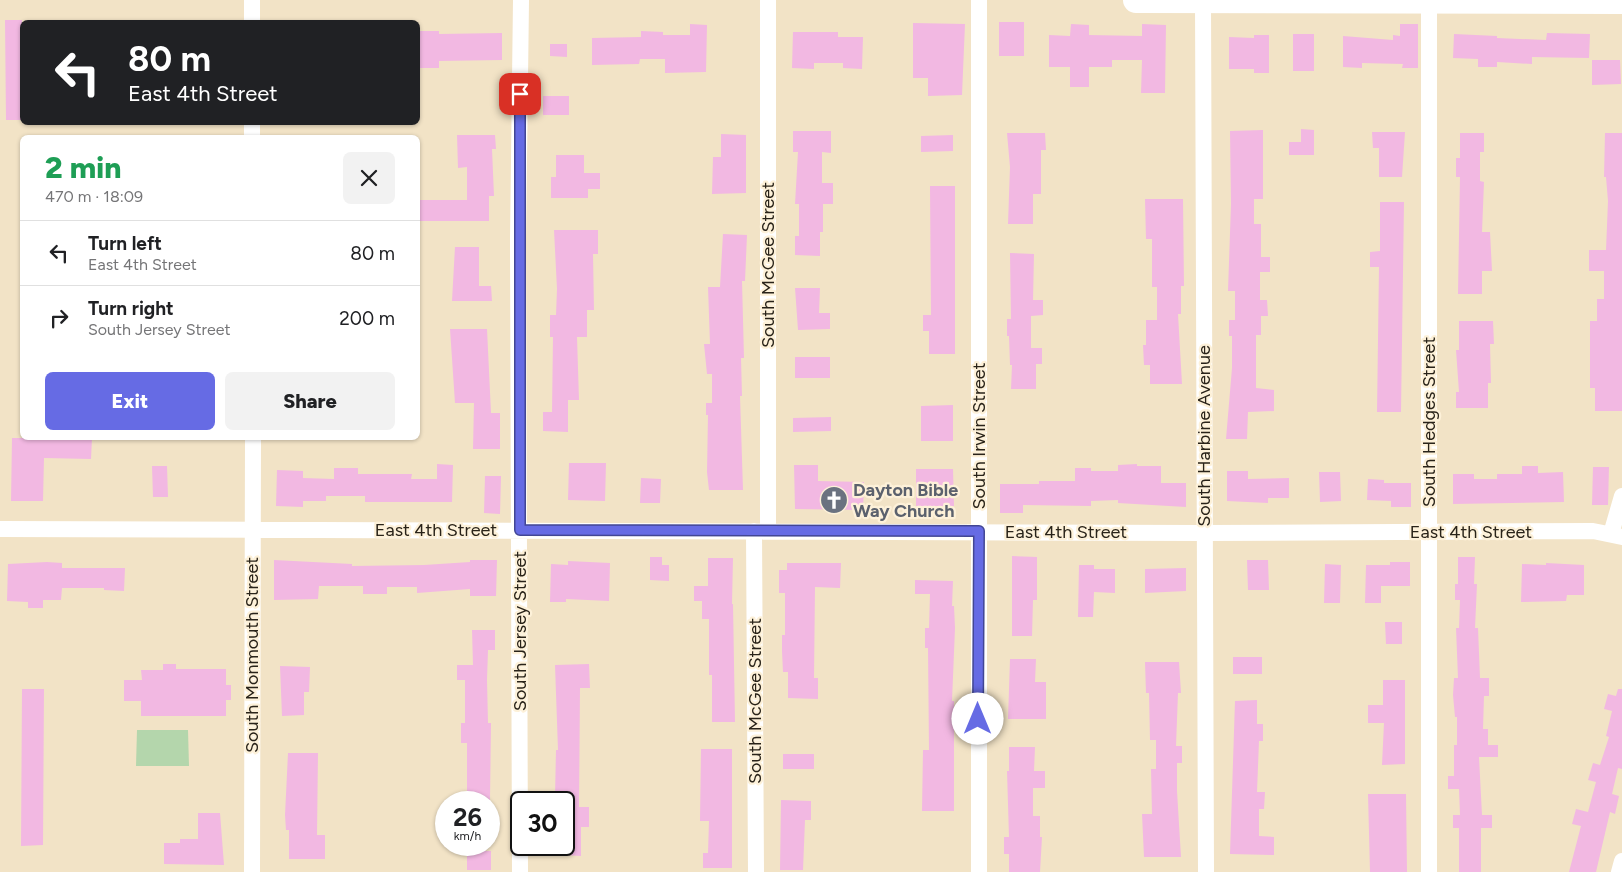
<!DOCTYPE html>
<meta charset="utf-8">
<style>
:root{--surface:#fff;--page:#f2f2f2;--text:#202124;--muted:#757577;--line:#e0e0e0;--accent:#666be4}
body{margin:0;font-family:Figtree,sans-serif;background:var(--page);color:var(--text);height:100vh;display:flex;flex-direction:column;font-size:19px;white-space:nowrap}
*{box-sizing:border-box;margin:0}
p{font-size:16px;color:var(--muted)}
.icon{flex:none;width:28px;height:28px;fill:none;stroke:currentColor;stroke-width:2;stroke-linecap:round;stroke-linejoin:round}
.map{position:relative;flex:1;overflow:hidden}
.side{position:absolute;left:20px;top:135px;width:400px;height:305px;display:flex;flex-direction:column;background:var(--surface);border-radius:8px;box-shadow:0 1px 4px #0004}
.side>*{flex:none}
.hud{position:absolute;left:20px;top:20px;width:400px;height:105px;border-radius:8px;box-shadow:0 1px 4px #0004;background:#202124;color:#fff;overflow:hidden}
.speed{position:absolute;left:435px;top:791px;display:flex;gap:10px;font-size:25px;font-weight:700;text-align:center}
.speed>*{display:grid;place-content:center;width:65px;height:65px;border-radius:50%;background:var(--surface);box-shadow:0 1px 4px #0004;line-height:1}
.speed small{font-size:12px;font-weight:400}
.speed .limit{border:2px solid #111;border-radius:8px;background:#fff;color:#111}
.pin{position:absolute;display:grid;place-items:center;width:42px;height:42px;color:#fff;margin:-21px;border-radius:10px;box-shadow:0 2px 8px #0006}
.me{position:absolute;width:55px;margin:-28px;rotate:0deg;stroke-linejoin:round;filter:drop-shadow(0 0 4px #0008)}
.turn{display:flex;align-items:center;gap:18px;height:105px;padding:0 25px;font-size:22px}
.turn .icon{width:65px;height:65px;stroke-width:2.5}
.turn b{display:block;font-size:35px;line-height:42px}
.round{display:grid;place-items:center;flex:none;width:52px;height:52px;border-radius:8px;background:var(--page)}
.overview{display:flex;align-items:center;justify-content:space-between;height:85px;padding:0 25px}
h1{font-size:30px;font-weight:800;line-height:38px;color:#1e9e55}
.button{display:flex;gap:10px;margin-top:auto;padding:10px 25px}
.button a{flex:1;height:58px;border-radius:8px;background:var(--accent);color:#fff;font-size:20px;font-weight:800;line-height:58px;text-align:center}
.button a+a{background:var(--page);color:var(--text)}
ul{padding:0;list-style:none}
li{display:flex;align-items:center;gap:15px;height:65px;padding:0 25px;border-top:1px solid var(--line)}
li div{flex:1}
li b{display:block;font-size:19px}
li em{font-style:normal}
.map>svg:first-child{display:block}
</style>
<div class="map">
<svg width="1622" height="872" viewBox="0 0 1622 872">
<rect width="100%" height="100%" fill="#f2e3c6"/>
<path fill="#b4d6ac" d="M137,730H188L189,766H136Z"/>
<path fill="#f2b8e2" d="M5,20H22V120H6Z
M999,22H1024V56H999Z
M913,23L965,24L962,95L928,96V78H913Z
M690,24L707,25L706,72L665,73V59H640L639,64L592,65V38L641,37V31L663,32V35H690Z
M1071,24L1089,25V35L1142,36V24L1166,25L1165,93H1141L1142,60H1112V67H1089V87H1070V67H1049V35L1070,36Z
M1400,24H1418V68H1402L1403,64L1362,63V68L1343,67V36L1393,40V35L1400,36Z
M418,31H439V34L502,33V60L439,61V68H418Z
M793,32H838V37H863L862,69L843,68V63H814V69L792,68Z
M1547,33L1590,34L1589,58L1532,57V64L1497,62V67H1478V59L1453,58L1454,34L1497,36V38L1546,40Z
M1293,34H1314V71H1293Z
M1254,35H1269V73H1254V69H1229V37L1254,38Z
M550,44H567V57L550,56Z
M1592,60H1620L1621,84L1592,85Z
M543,96H569V115H543Z
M1301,129L1314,130V155H1289V142H1301Z
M1263,130V199H1254V224H1261V257H1270V272H1260V300H1267L1268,316H1261V335H1256V388L1274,390V411L1248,412L1247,439H1226L1232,368V336H1229V320H1235V291H1228L1231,204L1230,131Z
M793,131H831V153L822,152V183H833V204H823V232H820V256L795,255V236H799V204H795L798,152H793Z
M1372,132H1405L1402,177H1379V148H1373Z
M1007,133H1045L1046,150H1041V194H1033V224H1008L1010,167Z
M1460,133H1484V152H1480V181L1484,182L1482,232H1490L1492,271H1482V294H1458L1460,177H1456V158H1460Z
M1605,133H1622V411H1595V388H1590V321H1597V299H1604V271H1589V250H1606L1608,201L1606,177H1604Z
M721,134L746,135V193L712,194L713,157H721Z
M457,135H495L496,149H492L494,196H489V221H418V200H467V167L458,168Z
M953,135V151L921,152V136Z
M556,155H584V173H600V189H588V198H551V177H556Z
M930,186H955V354H929V331H923V315H931Z
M1145,199H1183L1184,286H1181V314H1178L1182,384H1150V365H1144L1143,345H1146V320H1157V287H1152V239H1146Z
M1380,202H1404L1401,412H1377L1379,267H1370V252L1380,251Z
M554,230H598V254H593L594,310H587V337H577L579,400H568V432L543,431V412H552L553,337H550V315H556L557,289Z
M723,234L747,235L745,281H742L744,358H741L742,396H740L743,490H709L707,472L708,415H706V403H712V374H707L704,344H710L708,287H720Z
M455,247H479V286H491L492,301H452Z
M1010,253L1034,254L1033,300H1043V315L1031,316V348H1042V364H1036V389H1011L1012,365H1010L1009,336H1007V319H1011Z
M795,288H820L819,313H830V329L798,330Z
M1459,321H1493L1494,344H1490L1491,383H1488V408H1456V392H1459L1456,350H1459Z
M450,329H487L491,413H500V449H473L474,403H455Z
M795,357H830V378H795Z
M953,405V441H921V406Z
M831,417V431L793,432V418Z
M12,438H92L91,459L44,458L43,501H11Z
M569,463H606L605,501L568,500Z
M437,464L453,465L452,502H365V496H326V501H303V507L276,506L277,470L303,471V478L334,479V468H358V474H412L411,479H437Z
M1137,464V466H1161V483H1186V507L1118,503V500L1091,501V506L1023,505V513H1000V484H1039V481H1075V468H1091V471H1118V465Z
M794,465H818V481L864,482L863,510L795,509Z
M152,466H167L168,497H153Z
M1522,466H1538V473L1563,472L1564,502L1453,504V474H1474V479H1497V474H1522Z
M1593,467H1609L1608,505H1592Z
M916,469H953L954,506H916Z
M1227,471H1248V479L1289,478V498H1268V503L1227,501Z
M1319,472H1340L1341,501L1320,502Z
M485,476H501L500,514L484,513Z
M641,478L661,479L660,503H640Z
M1368,479L1384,480V483H1411V507H1391V501L1367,500Z
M1012,556L1037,557V600H1033L1032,636H1012Z
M650,557H662V565H669V581L650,580Z
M1458,557H1475L1474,584H1477L1475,628H1478L1480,678H1489V696H1484L1483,729H1488V745H1498V757H1479L1482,815H1492V828H1481V872H1459V828H1453V815H1460L1459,789H1448V776H1454V745H1457V717H1455L1453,695L1454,678H1458L1456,628H1459L1460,600H1455V584H1458Z
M708,558H733L732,604H733L735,722H712V675H709V619H702V601H694V586H708Z
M274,560L352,564V566L424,565L470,562V560H497L496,596H470V589L417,593V587H387V594H363V586H319L318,599L274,600Z
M1247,560H1268L1269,590H1248Z
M568,561L610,563L609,601L566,599V602H550L551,564L568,565Z
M47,562L62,563V568H125L124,591L104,590V588H62L61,600H43V608H28V602L7,601L8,564Z
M1390,562H1410V586H1381V603H1365L1366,565H1390Z
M787,563H841L840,588L815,587L814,678H818V699L788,698V672H783L782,651V635H785V593H779V570H787Z
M1546,563L1584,565V595H1567L1566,601L1521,602L1522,564L1546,565Z
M1325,564L1341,565L1340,603H1324Z
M1079,565H1094V569H1115V593L1094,592L1093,617H1078Z
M1186,568V591L1145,593V569Z
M915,580L953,581L952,606H954L955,628L952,701H954V811H922L923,750H929L928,648H925V628H929L930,594H915Z
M1385,622H1402V644H1386Z
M472,630H495V650H488L487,680L488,723H491L490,800L467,801V743H461V723H465V680H457V665H473Z
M1233,657H1262V674H1233Z
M1010,659H1036L1035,682H1046V719H1008Z
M1145,662H1179L1181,693H1178L1176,746H1182V763H1177V791L1181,857H1144L1142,814H1152L1151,769H1156V740H1150L1149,693H1146Z
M163,664H176V669H226V685H231V700H226V716H141V701H124V680H142L141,670H163Z
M589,664L590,688H580L579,807H589V827H581V856L564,855V797H555L556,750H558L555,665Z
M280,666L310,667L309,692H304V715L282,716Z
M1383,680H1405V764L1382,765L1384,723H1368V705H1383Z
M22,689H44L43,845L21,846Z
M1618,689H1622V769L1618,768L1612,794L1619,796L1615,814L1610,812L1596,872H1569L1581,826L1572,824L1576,809L1588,812L1596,782L1588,780L1593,763L1600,765L1609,737L1606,736L1612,711L1604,709L1608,694L1616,696Z
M1257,700V724H1263V741H1259L1257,792H1265L1264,809H1259V836L1274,837V855L1230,854L1235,701Z
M1009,747H1035L1034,771H1045V788H1033V816H1040V837H1042L1040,872H1009V854H1004V837H1009L1007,771H1009Z
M701,749H732V868H703V853H708L709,821H700Z
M288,753H318L317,835H325V859H289V830H286L285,815Z
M783,754H814V769H783Z
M1368,794H1406L1407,872H1370Z
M781,800L811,801V820H805L803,870H780Z
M198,813H220L224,865L164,864V843H180V839H198Z
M467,851H491V870H467Z"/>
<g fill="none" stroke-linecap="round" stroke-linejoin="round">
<path stroke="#fff" stroke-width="16" d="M768,0V531
M979,0V872
M1203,1L1206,872
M1429,1V872
M252,22V0
M252,122V138
M0,529L1204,533L1593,531L1622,537
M754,531L756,872
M1611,534L1622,496
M252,872L253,438
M520,872L518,240L521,0
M1619,872L1622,861"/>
<path stroke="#fff" stroke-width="26" d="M1136,0L1622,1"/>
</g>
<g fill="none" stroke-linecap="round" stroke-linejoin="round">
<g stroke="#424694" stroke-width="12">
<path id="route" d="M520,94V530L979,531L978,719"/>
</g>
<use href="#route" stroke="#666be4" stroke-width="9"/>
</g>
<defs>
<g id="church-disc" transform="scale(1.4375)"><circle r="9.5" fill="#6b7280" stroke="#fdf1d9"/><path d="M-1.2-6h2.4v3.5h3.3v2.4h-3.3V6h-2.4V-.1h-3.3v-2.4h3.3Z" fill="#fff"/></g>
</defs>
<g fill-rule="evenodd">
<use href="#church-disc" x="834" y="500"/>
</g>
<g text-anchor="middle" stroke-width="4.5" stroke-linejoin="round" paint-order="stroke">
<g font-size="18" fill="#292319" stroke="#fdf1d9">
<text transform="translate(768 265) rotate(-90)" y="6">South McGee Street</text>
<text transform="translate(1429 422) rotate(-90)" y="6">South Hedges Street</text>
<text transform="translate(979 436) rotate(-90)" y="6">South Irwin Street</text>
<text transform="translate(1204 436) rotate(-90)" y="6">South Harbine Avenue</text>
<text x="436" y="536">East 4th Street</text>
<text x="1066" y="538">East 4th Street</text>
<text x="1471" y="538">East 4th Street</text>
<text transform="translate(520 631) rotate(-90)" y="6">South Jersey Street</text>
<text transform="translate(252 655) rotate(-90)" y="6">South Monmouth Street</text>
<text transform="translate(755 701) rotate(-90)" y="6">South McGee Street</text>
</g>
<g font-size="18" font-weight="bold" fill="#5b616d" stroke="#fdf1d9" text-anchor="start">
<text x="853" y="496">Dayton Bible<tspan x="853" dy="21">Way Church</tspan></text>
</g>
</g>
</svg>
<div class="speed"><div>26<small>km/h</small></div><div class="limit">30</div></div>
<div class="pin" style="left:520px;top:94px;background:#d93025"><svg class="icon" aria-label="arrive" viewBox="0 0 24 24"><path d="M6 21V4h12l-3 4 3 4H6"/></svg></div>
<svg class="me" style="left:978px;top:719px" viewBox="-20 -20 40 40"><circle r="19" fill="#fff"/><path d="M0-13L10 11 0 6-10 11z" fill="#666be4"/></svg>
<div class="hud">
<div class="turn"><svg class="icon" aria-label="left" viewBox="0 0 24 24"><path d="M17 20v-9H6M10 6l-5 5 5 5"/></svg><div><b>80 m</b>East 4th Street</div></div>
</div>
<section class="side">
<div class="overview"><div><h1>2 min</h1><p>470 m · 18:09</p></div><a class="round"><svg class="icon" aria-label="close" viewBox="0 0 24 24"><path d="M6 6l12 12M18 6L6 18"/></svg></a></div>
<ul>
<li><svg class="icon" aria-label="left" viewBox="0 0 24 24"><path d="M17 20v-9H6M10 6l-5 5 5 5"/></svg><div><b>Turn left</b><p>East 4th Street</p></div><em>80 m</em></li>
<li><svg class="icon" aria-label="right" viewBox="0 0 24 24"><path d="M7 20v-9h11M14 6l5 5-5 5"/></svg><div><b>Turn right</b><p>South Jersey Street</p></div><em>200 m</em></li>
</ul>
<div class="button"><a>Exit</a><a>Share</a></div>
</section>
</div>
